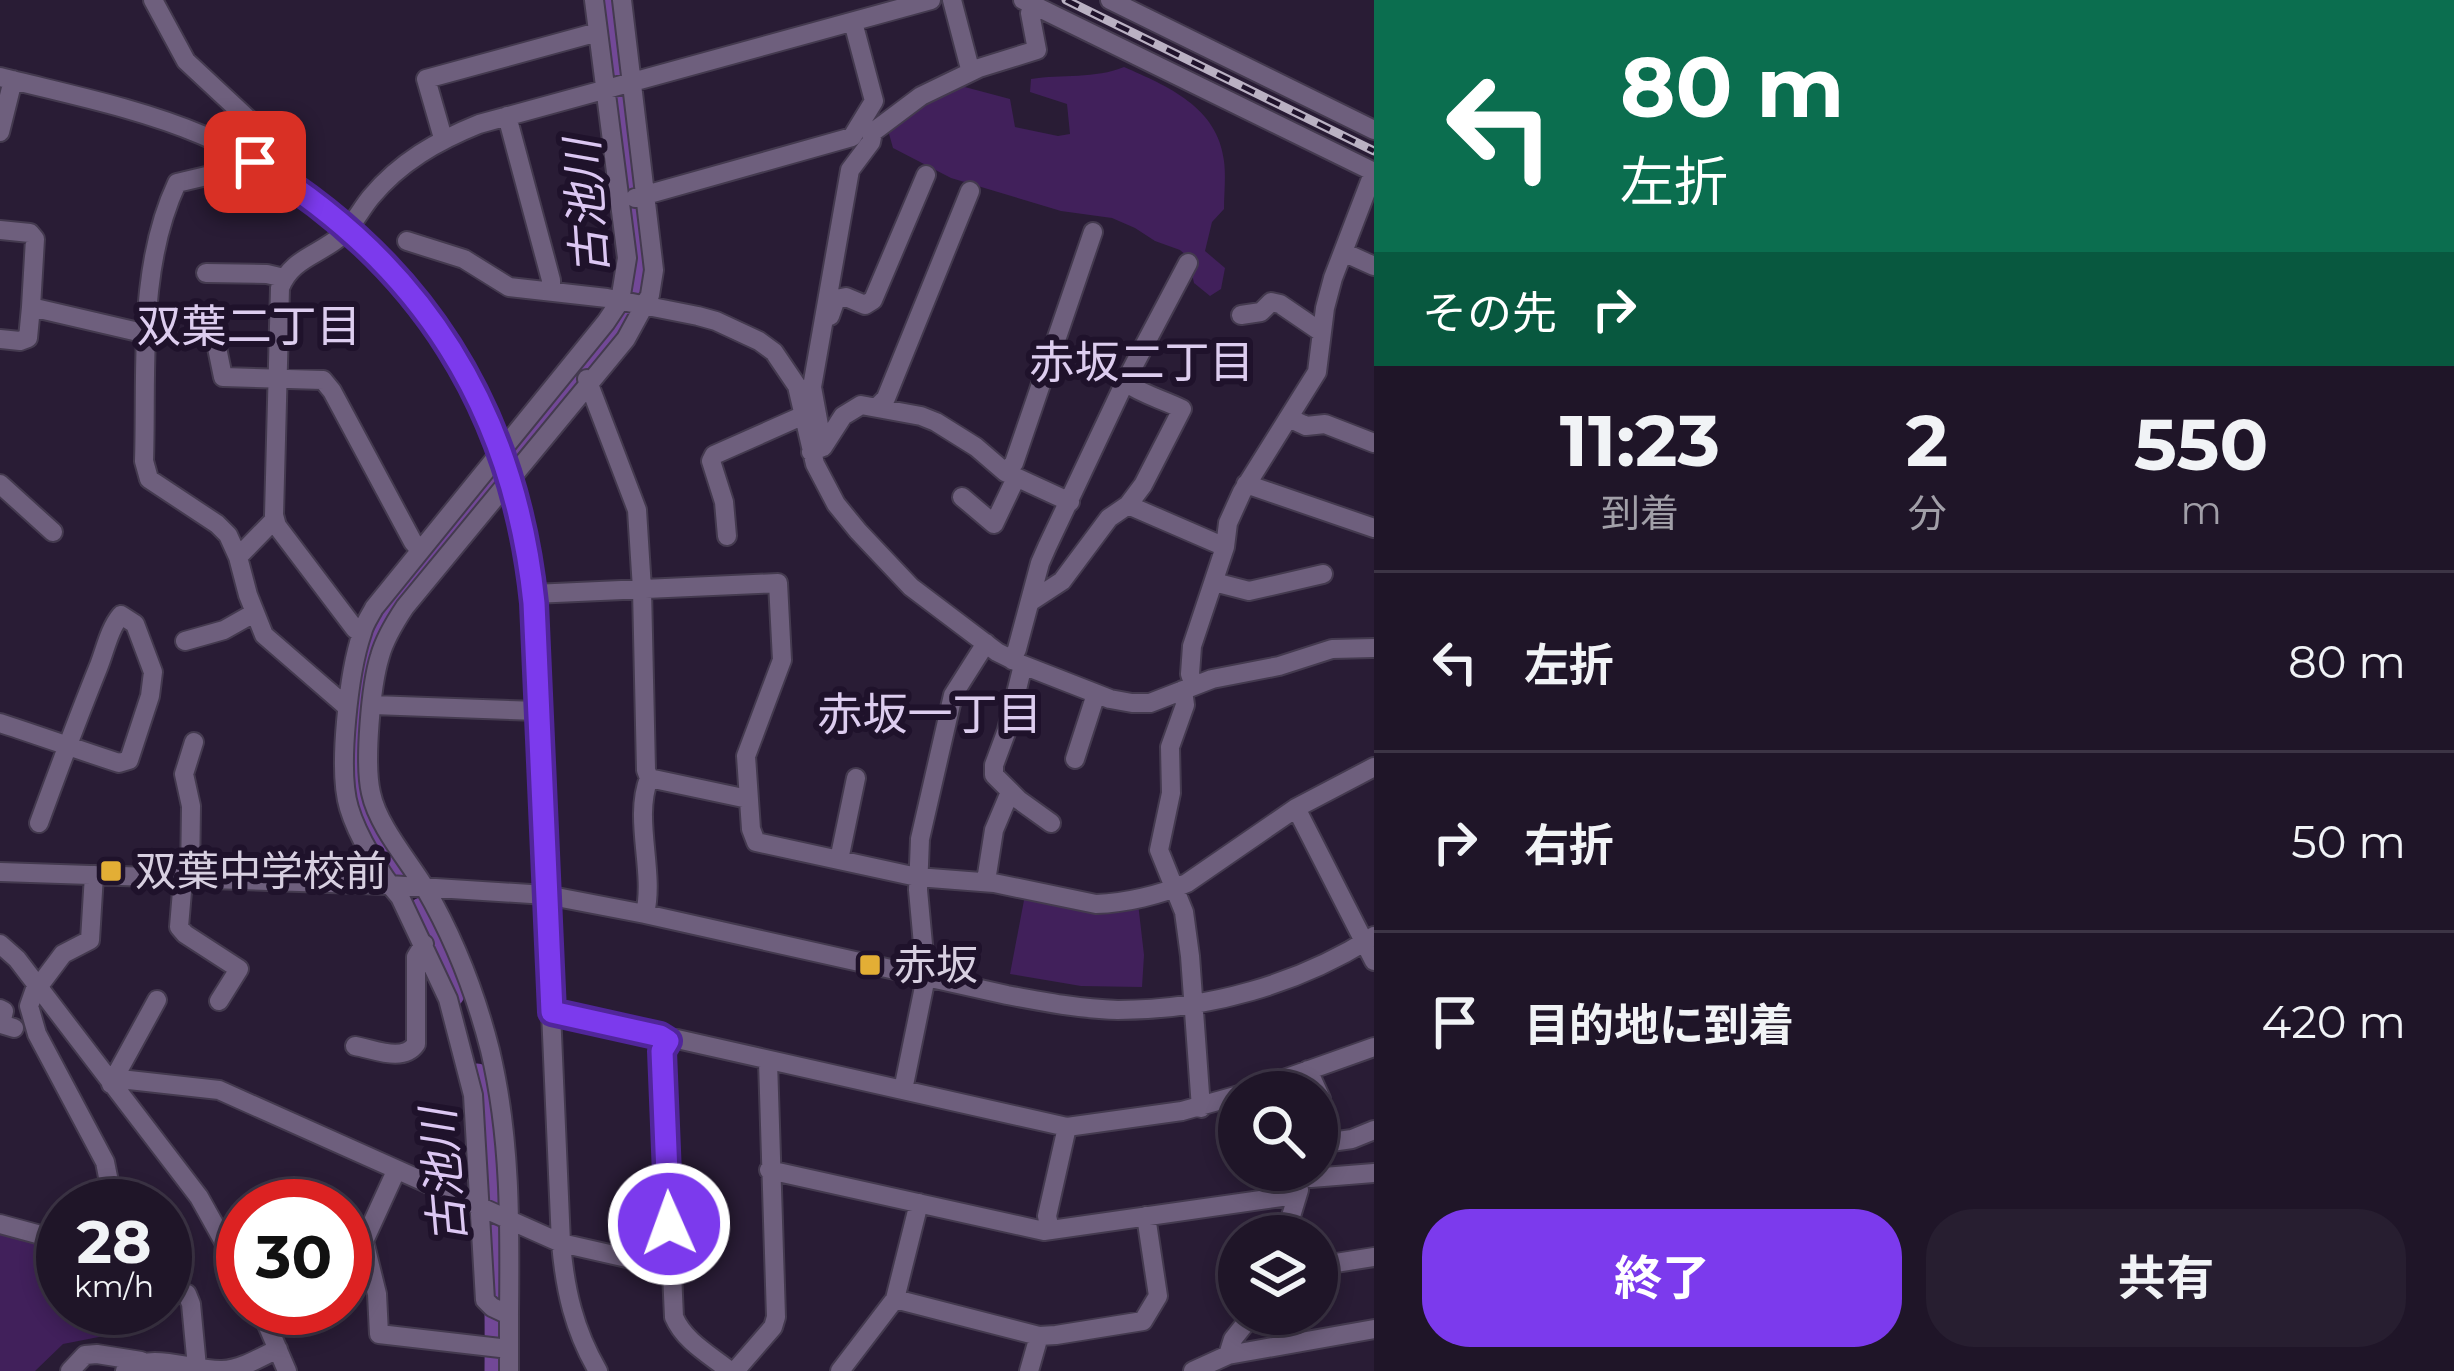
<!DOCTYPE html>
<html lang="ja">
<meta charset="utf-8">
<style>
:root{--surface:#1f1528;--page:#271e30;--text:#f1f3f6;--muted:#a19fa8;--line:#3c3445;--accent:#7c3aed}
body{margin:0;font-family:Montserrat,"Noto Sans JP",sans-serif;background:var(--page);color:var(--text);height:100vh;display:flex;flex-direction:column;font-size:45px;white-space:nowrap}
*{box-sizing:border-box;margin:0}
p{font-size:39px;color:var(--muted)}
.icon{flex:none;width:66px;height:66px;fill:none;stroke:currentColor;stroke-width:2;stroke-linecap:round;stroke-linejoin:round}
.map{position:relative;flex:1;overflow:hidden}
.side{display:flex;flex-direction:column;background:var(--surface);width:1080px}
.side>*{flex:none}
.top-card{background:#0b6e4f;color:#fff;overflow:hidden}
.controls{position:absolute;left:1218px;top:1071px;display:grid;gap:24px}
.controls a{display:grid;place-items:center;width:120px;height:120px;border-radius:50%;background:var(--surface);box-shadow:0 6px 18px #0003,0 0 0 3px var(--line);font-size:60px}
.speed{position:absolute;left:36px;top:1179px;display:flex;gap:24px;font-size:60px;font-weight:700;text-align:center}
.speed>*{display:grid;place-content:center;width:156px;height:156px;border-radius:50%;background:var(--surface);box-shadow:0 6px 18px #0003,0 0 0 3px var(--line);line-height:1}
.speed small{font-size:30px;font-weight:400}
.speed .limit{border:18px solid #d22;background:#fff;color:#111}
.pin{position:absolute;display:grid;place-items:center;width:102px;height:102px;color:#fff;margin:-51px;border-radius:24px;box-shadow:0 6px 18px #0006}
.me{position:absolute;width:132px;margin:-66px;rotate:358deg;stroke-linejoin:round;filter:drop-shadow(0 0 9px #0008)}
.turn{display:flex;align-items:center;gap:42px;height:252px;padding:0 48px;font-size:54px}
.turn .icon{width:156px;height:156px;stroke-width:2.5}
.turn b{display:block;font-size:84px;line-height:102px}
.then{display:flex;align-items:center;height:114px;padding:0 48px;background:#0003;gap:24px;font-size:45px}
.eta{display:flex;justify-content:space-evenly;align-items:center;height:204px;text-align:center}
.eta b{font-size:72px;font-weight:700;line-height:84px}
.primary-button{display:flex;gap:24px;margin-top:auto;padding:24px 48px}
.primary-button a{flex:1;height:138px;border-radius:48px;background:var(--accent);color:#fff;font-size:48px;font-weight:700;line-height:138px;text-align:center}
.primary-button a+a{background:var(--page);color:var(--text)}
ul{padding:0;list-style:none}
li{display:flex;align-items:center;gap:36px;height:180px;padding:0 48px;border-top:3px solid var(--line)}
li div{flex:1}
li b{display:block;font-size:45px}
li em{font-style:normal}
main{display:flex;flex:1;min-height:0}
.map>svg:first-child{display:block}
</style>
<main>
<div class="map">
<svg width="1374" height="1371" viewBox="0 0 1374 1371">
<rect width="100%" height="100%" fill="#291c35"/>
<path fill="#41205b" d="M1124,67C1167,86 1218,107 1224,161C1226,176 1224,194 1224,209L1212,222L1205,251L1225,268L1221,289L1210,296L1194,283L1188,257L1180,250L1155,241L1135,228L1112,218L1061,211L951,178L893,148L888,130L936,98L961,86L1010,99L1015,127L1058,136L1070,134L1067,104L1030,92L1031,79C1062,74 1095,79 1124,67Z
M1025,895L1138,903L1144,955L1142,987L1081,986L1010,974Z
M0,1219L63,1248V1308H114L109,1335L63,1344L35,1371H0Z"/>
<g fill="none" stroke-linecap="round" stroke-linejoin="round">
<path stroke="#724897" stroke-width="27" d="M524,443L623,324L633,307L641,275L607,0
M397,867L371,827L355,764L358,697L370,645L385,614L492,483
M422,911L451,994
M477,1077C496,1174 499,1273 498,1371"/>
<g stroke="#443a4f" stroke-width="22">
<path id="minor" d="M153,0L186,61L273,142C283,156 287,162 283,179
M952,0L969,65
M1023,0L1374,172
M1110,0L1374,130
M0,77C67,94 138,108 202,135C349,198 462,325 510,478C522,516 528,555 533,594L561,1243C565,1290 574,1330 598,1371
M507,116L551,280V291
M0,132L13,80
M443,138L426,79L598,32
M255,162L248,171L219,173L177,183C137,268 147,370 144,461L149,479L217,524L228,535L238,557L248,595L264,635L347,707
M635,198L852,137L874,101L853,22
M0,230L30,233L35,239L31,307
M407,241L464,259L509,287L607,298L698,316L716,321L759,341L774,352L797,386L815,464L836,504L858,531L911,587L997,652L1023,665L1110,699L1132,703H1150L1212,679L1279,666L1332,649L1374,648
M1343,252L1374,266
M206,273L267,274L284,278
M1241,315L1261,312L1271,302L1280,304L1321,332
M830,316L836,299L846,297L865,305L873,300L926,175
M214,333L223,377L323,380L332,391L413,542L420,550
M0,339L20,341L28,338L31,307L147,334
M587,379L637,510L642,589L646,770L649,778L748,799
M877,407L886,398L970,191
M1289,418L1306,426L1325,424L1374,443
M823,447L843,416L861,405L921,416L936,422L976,447L1005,472L1070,502
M811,452L823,447L812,387L850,170L871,142L873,132L921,96L979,68L1037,50L1030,13L1034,5
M1005,472L1014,463L1093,232
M0,484L53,532
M1246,484L1374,528
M962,497L994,524L1016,478
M1128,505L1225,547
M727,536L724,502L711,461L714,455L804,415
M238,557L275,519
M1214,582L1249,591L1323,574
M533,594L778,583L782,660L746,756L751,829L756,842L917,877L994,883L1096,904C1126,903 1160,895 1187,883L1296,808L1374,767
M1030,602L1062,581L1109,518L1128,505L1143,485L1182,409C1162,399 1143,395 1125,382
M361,633L355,629L277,526L274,515L280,288C291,258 320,255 342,235C354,224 361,209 371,197C400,162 437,141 479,124L931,0
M185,641L224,630L254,613
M1012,660L1017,649L1040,563L1047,547L1125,382L1188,263
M1023,665L1007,730L994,765V775L1019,800L1051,823
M1194,686L1190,674L1192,646L1225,547L1228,523L1242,492L1317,372L1325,308L1333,278L1374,171
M1183,690L1185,705L1170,747L1171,793L1159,850L1184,912L1190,956L1201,1108
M373,705L538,711
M0,723C40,736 79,750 119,763L129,760L150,696L153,672L135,624L121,615C109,629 105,651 98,668C77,720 58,771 39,823
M1075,759L1096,694
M1296,808L1374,961
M839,860L856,778
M0,872L389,885L546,895L645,914L1007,995C1044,1002 1081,1009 1118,1010C1208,1010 1299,984 1374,936
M94,875L90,940L63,954L42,982L36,986L29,1006L37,1034L105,1162L108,1177L105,1206
M183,879L179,927L185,934L239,969L219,1001
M190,879L191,806L184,774L194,742
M986,881L994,830L1010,792
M645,914C655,870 633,820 649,778
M0,944L17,959L199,1197L243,1276
M0,1009L4,1011L1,1024L14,1028
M552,1013H566L660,1036L668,1041L677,1039L1067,1127L1182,1111L1239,1095
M668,1041L662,1051L674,1317C684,1341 710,1355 730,1371
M355,1046C374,1049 403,1063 416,1044V957L424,944
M1308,1070L1321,1099L1317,1127
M111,1084L129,1080L219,1090L561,1243L671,1268
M111,1084L157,1000
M903,1090L926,977L918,890L920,839L953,695L986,643
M1247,1092L1374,1047
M1317,1144L1352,1139L1374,1130
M769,1170L1044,1231L1295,1195
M396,1171L364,1241L377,1294L379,1334L509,1349
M1304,1176L1311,1178L1374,1173
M0,1224L63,1241
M1050,1230L1047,1216L1067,1127
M1285,1236L1299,1190
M1317,1266L1374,1257
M178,1294H187L191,1304L197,1367
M895,1299L1039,1336L1056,1335L1143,1321L1158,1296L1146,1216
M260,1308L287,1371
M509,1315C510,1226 511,1137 490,1050C476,995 454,938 425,888C408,860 378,826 371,793C364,763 371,685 380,656C385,638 395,622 405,607L626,339L650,295L654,270L622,0
M1228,1355L1233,1339L1253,1314
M70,1371L85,1355L97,1354L141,1361
M125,1371C150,1351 192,1371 222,1370C242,1369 261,1357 278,1349
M509,1371V1315L492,1307L485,1300L473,1095L448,999L400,897C381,876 357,835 349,808C337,770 349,671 362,633C364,624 370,616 374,608L606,322L620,301L627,258L594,0
M735,1371L773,1327L776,1317L768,1061
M840,1371L895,1299L919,1203
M1029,1371L1039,1336
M1193,1371L1228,1355L1374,1329"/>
</g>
<use href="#minor" stroke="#6e5f7d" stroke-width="18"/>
<g stroke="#bab1c3" stroke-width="9">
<path id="rail" d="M1066,0L1374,151"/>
</g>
<use href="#rail" stroke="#1f122b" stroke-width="4.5" stroke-dasharray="14" stroke-linecap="butt"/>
</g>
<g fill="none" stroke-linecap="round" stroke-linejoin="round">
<g stroke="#51269a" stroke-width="30">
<path id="route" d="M255,162C422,263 514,409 534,603L552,1012L660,1036L668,1041L662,1051L669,1224"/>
</g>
<use href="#route" stroke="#7c3aed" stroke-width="21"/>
</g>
<g fill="#e3ae35" stroke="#1f122b" stroke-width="4.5">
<rect x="99" y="859" width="24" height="24" rx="6"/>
<rect x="858" y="953" width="24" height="24" rx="6"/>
</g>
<g text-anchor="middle" stroke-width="12" stroke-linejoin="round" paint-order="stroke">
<g font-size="42" fill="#d7cfe0" stroke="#1f122b" text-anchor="start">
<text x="135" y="886">双葉中学校前</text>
<text x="894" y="980">赤坂</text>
</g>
<g font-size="45" font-style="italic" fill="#dcc7f3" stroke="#1f122b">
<text transform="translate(586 207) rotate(-94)" y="16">古池川</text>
<text transform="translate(443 1176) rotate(-95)" y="16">古池川</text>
</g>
<g font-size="45" fill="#ddcdef" stroke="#1f122b">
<text x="249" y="342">双葉二丁目</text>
<text x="1142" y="378">赤坂二丁目</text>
<text x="930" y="730">赤坂一丁目</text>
</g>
</g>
</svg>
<div class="controls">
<a><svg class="icon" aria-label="search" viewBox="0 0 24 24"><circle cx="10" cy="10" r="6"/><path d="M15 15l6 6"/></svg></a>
<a><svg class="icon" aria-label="layers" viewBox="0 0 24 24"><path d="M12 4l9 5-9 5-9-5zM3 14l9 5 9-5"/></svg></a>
</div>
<div class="speed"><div>28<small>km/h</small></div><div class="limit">30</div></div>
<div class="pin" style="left:255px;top:162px;background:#d93025"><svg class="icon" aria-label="arrive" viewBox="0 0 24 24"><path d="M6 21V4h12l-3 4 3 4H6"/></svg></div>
<svg class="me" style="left:669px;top:1224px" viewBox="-20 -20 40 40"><circle r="17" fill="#7c3aed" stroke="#fff" stroke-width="3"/><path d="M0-11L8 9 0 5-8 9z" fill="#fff"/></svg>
</div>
<section class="side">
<div class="top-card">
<div class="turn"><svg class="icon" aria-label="left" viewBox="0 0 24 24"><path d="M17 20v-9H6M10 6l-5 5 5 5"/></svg><div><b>80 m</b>左折</div></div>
<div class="then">その先<svg class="icon" aria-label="right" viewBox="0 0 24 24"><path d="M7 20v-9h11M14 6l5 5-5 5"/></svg></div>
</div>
<div class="eta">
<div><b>11:23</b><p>到着</p></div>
<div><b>2</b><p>分</p></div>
<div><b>550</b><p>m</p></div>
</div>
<ul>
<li><svg class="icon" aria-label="left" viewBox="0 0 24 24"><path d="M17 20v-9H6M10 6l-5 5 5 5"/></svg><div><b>左折</b></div><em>80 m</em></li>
<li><svg class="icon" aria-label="right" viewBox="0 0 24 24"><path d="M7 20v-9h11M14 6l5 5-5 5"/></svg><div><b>右折</b></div><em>50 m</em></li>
<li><svg class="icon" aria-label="arrive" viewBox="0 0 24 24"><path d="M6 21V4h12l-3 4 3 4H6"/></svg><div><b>目的地に到着</b></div><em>420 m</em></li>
</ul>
<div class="primary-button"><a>終了</a><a>共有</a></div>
</section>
</main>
